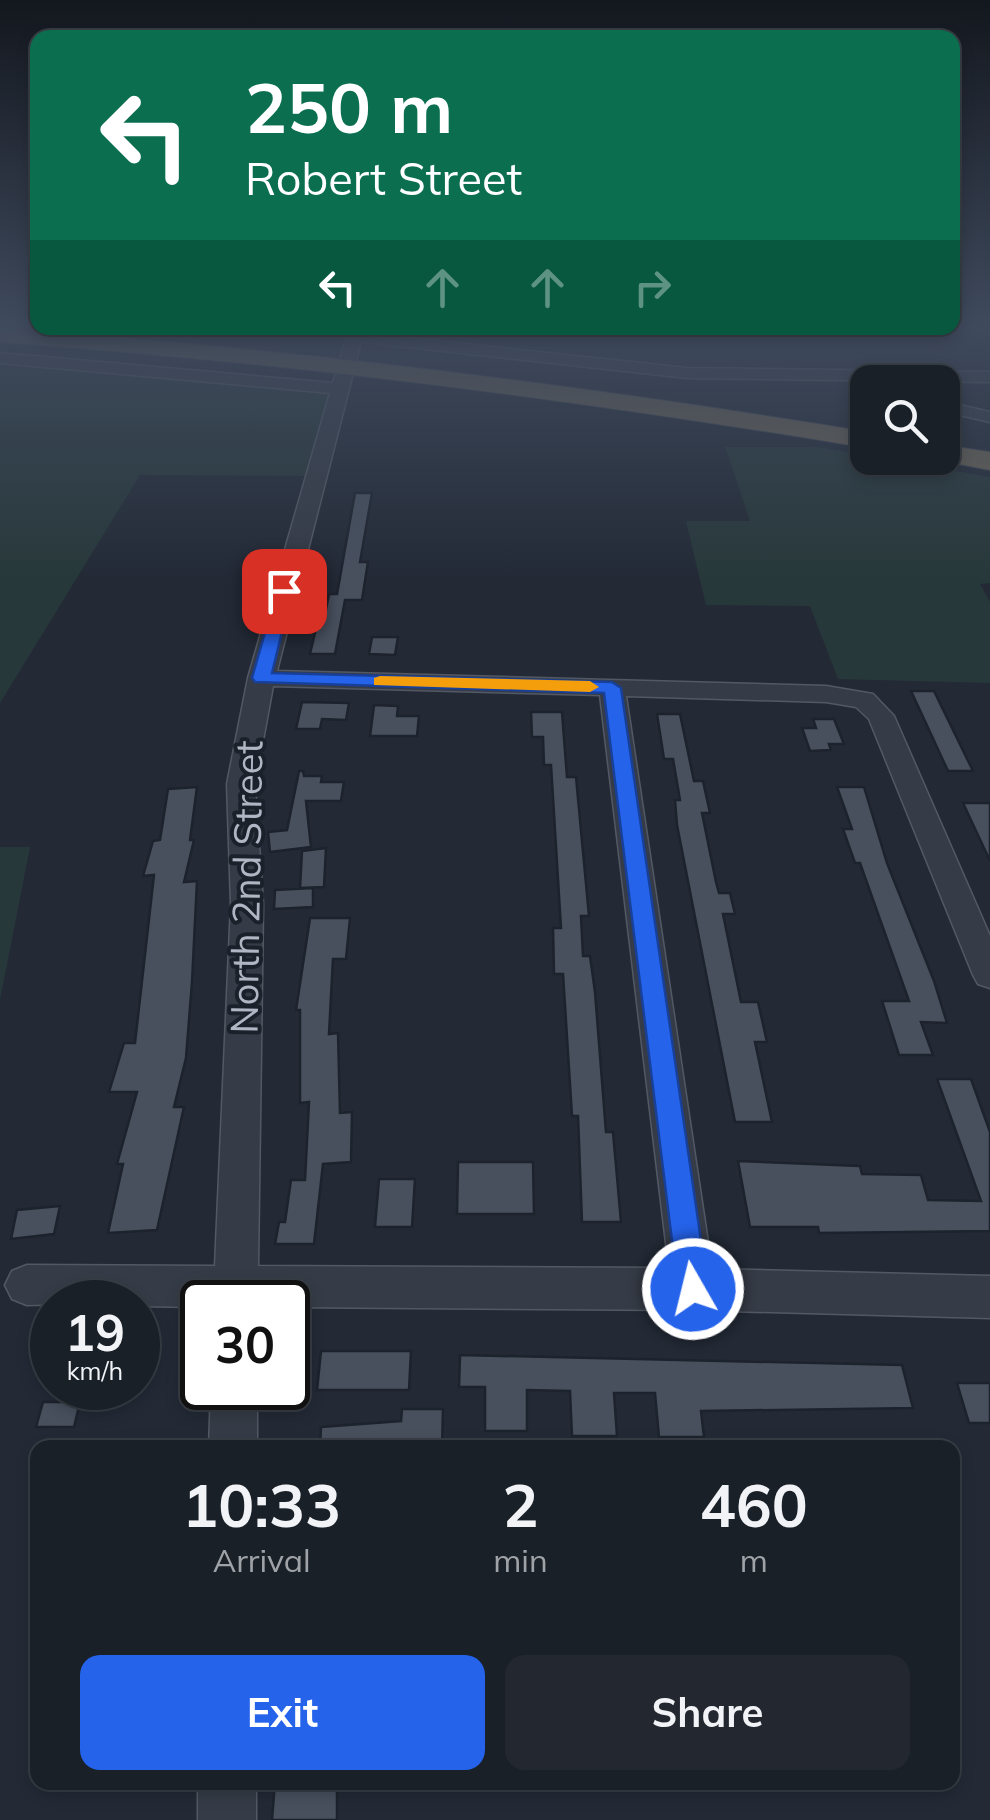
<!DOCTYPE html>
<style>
:root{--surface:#1a2028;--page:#232830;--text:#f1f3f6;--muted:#9fa3a8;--line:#383e45;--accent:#2563eb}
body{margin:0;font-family:Mulish,sans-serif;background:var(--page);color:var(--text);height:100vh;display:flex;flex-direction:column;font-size:38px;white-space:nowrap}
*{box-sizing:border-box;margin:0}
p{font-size:32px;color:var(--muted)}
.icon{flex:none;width:55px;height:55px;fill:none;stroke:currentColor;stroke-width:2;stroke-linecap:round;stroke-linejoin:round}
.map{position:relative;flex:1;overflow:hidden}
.drawer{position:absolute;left:30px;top:1440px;width:930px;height:350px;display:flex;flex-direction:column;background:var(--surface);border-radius:20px;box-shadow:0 5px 15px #0003,0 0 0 2px var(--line)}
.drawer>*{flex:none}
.guide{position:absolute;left:30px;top:30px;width:930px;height:305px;border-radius:20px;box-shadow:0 5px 15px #0003,0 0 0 2px var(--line);background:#0b6e4f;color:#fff;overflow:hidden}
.controls{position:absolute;left:850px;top:365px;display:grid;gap:20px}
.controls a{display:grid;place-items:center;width:110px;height:110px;border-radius:20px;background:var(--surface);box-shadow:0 5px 15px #0003,0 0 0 2px var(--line);font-size:50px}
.speed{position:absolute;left:30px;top:1280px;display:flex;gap:20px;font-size:50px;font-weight:700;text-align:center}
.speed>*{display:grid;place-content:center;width:130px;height:130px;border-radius:50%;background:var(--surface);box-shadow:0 5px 15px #0003,0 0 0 2px var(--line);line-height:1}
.speed small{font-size:25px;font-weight:400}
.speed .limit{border:5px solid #111;border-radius:15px;background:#fff;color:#111}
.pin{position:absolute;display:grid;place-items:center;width:85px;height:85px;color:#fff;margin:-42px;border-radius:20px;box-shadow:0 5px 15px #0006}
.me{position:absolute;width:110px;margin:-55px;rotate:352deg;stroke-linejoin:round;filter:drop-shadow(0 0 8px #0008)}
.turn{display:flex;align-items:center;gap:35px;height:210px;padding:0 50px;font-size:45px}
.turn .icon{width:130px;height:130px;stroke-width:2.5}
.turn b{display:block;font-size:70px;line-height:85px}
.lanes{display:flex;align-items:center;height:95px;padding:0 50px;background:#0003;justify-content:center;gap:50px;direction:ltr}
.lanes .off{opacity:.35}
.eta{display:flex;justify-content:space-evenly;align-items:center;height:170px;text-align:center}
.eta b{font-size:60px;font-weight:700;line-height:70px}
.primary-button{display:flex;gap:20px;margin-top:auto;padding:20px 50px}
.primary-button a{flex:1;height:115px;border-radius:20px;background:var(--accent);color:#fff;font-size:40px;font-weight:700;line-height:115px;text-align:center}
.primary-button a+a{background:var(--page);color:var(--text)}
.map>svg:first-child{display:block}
</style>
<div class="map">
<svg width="990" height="1820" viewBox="0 0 990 1820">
<rect width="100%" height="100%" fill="#232a36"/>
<path fill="#27383a" d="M0,360L324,391L330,395L307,476L140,475L0,703Z
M725,447H818L990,477V583L980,584L990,602V683L838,679L810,606L706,605L686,521H750Z
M0,847H30L0,1000Z"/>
<path fill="#48505e" stroke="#1d232d" stroke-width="2.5" d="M355,493H372L360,562H368L362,600H345L335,654H310L317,624H323L329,594H337Z
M372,637H398L395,655L369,654Z
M911,691H934L973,771H948Z
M302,702L349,703L346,720L322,719L320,729H296Z
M374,705L398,706L397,716H419L417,736H370Z
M531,712H562L567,777H576L589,916H581L583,956H590L595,992L606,1132H613L621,1222H582L578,1116H572L563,974H554L553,928H561L551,765H544L543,737H532Z
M657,714H680L694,781H703L710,813H702L716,882L719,893H730L735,914H723L741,1002H758L767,1042H755L772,1122H735L677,825L675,800H680L673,759H664Z
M813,719H834L844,744H829L831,750L810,751L802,728H816Z
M299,771H303L304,776H322L321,782H344L341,801H306L311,847L270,852L268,832L287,830Z
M197,787L190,840H194L184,882L197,881L192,982L186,1058L174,1107H184L157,1230L108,1233L123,1164H117L137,1092H109L124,1043H135L154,875L143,876L153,841L160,840L168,789Z
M837,787H864L887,863L934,981L947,1023L921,1022L933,1055H899L882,1001H909L860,863H855L843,829H852Z
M963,803H990V861Z
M326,848L324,887L300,888L302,851Z
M313,888V907L274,909L275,890Z
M310,918H350L346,959H333L329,1034L338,1033L340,1113L352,1112L351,1162L323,1164L314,1244H275L279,1222H285L291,1180H305L309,1102L300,1103V1010H296Z
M937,1079H971L990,1132V1231L819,1233L818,1227H750L738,1161L860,1166L862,1174L921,1175L928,1200L981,1201Z
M458,1162H533L534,1214H457Z
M379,1179H415L412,1227H375Z
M60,1206L54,1234L11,1239L17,1210Z
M321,1351H411L409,1390H317Z
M460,1355L902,1365L913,1408L701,1411L704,1437H659L655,1393H614L617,1436H572L570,1391L527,1390V1431H485V1387H459Z
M957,1383H990V1423H969Z
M43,1402H80L74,1427H36Z
M402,1409H443L442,1448H320L321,1427L401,1421Z
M275,1782H337V1820H272Z"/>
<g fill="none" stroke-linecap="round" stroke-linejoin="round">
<g stroke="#535964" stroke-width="3">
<path id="minor" d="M349,328H364L363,333L687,368L990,372V382L687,378L361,342L277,671L826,686L873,694L894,716L990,936V988L978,984L973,975L869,719L856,707L826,702L626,696L712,1269L990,1276V1318L693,1310L288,1307V1302H202V1307L138,1306V1302L27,1305L12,1299L5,1285L12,1271L27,1265L215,1266L231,904L227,784L248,678L330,393L0,363V353L333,383ZM273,686L600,695L669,1268L258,1266L263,904L255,784Z
M942,401L990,412V422L942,411Z
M211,1388H257V1448H209Z
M198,1782H256V1820H198Z"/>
</g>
<g stroke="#404651" stroke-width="2">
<path id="highway" d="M0,328C291,349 580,385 868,432V448C580,400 291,363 0,342Z
M942,445L990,452V470L932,459L942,458Z"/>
</g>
<use href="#minor" fill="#363c47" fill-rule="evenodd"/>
<use href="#highway" fill="#6c6454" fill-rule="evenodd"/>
</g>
<linearGradient id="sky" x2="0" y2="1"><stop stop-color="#13171e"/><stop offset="0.56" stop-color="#3f4a5d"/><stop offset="1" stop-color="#3f4a5d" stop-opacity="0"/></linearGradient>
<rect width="990" height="581" fill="url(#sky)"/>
<path fill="#2563eb" stroke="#184099" stroke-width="2.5" d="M278,587L292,591L272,673L612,682L621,688L708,1289L704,1299L693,1304L682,1299L678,1289L604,693L255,682L252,678Z"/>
<path fill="#f59e0b" d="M380,676L590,681L599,687L590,692L374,685V678Z"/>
<g text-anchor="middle" stroke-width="8" stroke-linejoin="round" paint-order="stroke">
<g font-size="38" fill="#b0b6c3" stroke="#1b212b">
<text transform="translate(247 887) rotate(-89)" y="13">North 2nd Street</text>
</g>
</g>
</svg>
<div class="controls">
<a><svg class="icon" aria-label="search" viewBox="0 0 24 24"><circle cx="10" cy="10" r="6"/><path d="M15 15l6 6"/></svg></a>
</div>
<div class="speed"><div>19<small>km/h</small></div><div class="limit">30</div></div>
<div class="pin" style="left:284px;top:591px;background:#d93025"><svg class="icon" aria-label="arrive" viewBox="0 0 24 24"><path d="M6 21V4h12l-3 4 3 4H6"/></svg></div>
<svg class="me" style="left:693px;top:1289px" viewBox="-20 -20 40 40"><circle r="17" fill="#2563eb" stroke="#fff" stroke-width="3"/><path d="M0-11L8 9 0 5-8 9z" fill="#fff"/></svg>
<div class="guide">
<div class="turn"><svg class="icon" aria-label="left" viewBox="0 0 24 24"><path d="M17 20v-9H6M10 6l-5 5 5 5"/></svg><div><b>250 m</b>Robert Street</div></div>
<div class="lanes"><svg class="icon" aria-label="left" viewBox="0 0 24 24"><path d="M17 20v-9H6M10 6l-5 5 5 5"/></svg><svg class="icon off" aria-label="ahead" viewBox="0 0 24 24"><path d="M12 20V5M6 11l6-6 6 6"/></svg><svg class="icon off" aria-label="ahead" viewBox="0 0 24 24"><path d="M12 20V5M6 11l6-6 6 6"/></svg><svg class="icon off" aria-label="right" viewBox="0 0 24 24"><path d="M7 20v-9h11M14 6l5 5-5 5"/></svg></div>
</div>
<section class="drawer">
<div class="eta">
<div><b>10:33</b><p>Arrival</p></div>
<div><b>2</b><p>min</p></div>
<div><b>460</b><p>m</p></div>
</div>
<div class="primary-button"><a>Exit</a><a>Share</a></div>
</section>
</div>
